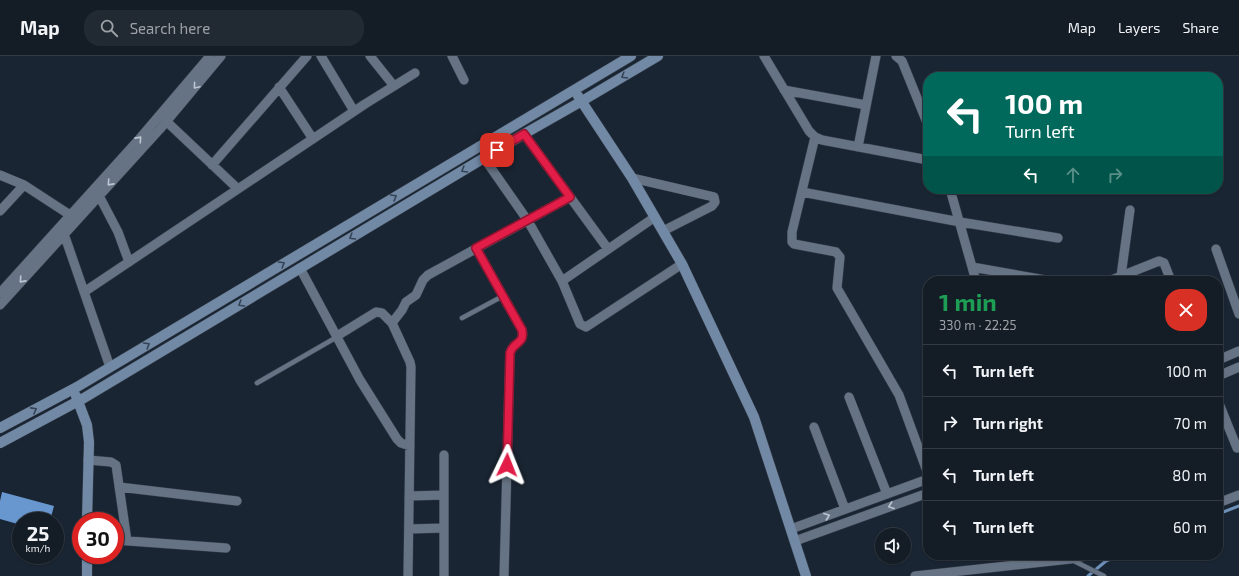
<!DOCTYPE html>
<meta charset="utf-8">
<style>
:root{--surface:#141c26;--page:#212932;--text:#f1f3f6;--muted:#9da1a7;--line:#333a43}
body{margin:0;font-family:"Exo 2",sans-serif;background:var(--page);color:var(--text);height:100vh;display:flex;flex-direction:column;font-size:15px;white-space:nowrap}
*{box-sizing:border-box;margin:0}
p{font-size:13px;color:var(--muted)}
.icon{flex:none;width:22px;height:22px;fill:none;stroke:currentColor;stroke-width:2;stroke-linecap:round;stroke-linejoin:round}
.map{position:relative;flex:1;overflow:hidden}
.panel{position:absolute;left:923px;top:220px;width:300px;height:284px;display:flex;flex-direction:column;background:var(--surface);border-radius:16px;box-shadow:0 1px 3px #0004,0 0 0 1px var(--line)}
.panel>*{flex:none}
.top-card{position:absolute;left:923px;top:16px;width:300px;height:122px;border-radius:16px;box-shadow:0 1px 3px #0004,0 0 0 1px var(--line);background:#00695c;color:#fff;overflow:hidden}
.controls{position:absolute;left:875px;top:472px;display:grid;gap:8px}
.controls a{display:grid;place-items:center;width:36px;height:36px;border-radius:50%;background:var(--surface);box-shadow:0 1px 3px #0004,0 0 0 1px var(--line);font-size:20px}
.speed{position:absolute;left:12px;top:456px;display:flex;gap:8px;font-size:20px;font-weight:700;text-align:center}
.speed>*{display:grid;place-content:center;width:52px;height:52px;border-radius:50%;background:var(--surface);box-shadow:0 1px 3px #0004,0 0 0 1px var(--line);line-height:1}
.speed small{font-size:10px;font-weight:400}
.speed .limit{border:6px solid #d22;background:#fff;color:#111}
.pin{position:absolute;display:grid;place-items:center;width:34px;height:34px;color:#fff;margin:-17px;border-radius:8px;box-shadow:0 2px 6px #0006}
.me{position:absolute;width:44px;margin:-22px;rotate:2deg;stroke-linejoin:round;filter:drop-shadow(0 0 3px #0008)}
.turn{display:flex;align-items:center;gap:14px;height:84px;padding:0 16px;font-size:18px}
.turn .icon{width:52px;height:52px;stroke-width:2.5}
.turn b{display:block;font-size:28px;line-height:34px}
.lanes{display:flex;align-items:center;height:38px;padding:0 16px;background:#0003;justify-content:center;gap:20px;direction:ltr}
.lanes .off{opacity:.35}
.round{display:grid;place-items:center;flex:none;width:42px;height:42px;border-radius:16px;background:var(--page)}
.overview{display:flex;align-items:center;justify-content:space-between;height:68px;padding:0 16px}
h1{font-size:24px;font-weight:700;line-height:30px;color:#1e9e55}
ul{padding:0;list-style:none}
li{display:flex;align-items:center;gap:12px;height:52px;padding:0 16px;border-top:1px solid var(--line)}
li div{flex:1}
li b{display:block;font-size:15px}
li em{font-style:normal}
header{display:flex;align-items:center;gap:24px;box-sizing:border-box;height:56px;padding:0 20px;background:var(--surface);border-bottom:1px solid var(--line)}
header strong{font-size:19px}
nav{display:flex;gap:22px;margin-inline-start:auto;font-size:14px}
.search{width:280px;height:36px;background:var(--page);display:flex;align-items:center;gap:10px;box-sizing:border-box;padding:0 14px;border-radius:16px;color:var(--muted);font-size:15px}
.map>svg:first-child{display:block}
</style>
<header>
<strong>Map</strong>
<div class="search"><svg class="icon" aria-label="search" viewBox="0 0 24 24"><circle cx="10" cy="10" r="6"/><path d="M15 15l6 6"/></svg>Search here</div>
<nav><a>Map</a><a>Layers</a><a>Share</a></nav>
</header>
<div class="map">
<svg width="1239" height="520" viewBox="0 0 1239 520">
<rect width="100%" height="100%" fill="#1a2533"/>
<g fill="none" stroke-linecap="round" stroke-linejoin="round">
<path stroke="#6e91b9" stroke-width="3" d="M1218,458L1239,450
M1088,520L1106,505L1120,499"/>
</g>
<path fill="#6897cf" d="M2,436L54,450L50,465H21V469L0,463V445Z"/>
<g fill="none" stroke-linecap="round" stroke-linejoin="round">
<g stroke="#37404c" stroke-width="5.5">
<path id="lane" d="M462,262L503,240
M257,327L337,281
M1072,504L1104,520"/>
</g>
<g stroke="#37404c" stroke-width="10">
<path id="street" d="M321,0L354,55
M370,0L394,30
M452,0L464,24
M764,0L809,75L815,81L822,84L928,104
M896,0L902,5L928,69
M279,31L313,83
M784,34L866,49
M166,65L238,133
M524,78L608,193
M815,81L792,176V186L794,188L836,196L840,201L837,232L899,339L928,418
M858,91L876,0
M484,102L528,165L562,225L580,268L586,271L682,208
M212,109L307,0
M0,119L24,129L70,159
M632,122L714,141L715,146L712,150L663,175
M950,133L976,225
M96,134L118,176L129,206
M802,136L960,166L1058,182
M0,155L24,129
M63,175L110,311
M476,192L522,274C525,289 513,285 510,297L504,520
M1216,193L1239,258
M972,211L1051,225
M300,212L360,324L397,383L401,387L410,390
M1121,220L1130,154
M562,225L655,161
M1109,225L1159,205L1164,207L1171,225
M84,236L365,48L415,17
M0,237L141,81L210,0
M0,249L160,73L221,0
M392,267L402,254L406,246L416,239L423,224L428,219L570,141
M337,280L376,256L382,257L392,267L410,306L411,311L408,520
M927,304L928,305
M1218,304L1239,295
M1218,320L1239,311
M849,341L887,438
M1218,345L1237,392
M814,371L845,453
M88,404L111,406L116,409L127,485
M119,431L237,445
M409,440L444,439
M1218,447L1239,439
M409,473L444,472
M791,473L928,423
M115,484L226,492
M795,485L928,437
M444,520V399
M915,520L1070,503L1090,499"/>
</g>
<g stroke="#37404c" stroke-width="11">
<path id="secondary" d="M578,40L632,122L682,208L754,361L806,520
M76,340L87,369L89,386L87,465
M0,372L77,331L631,0
M0,387L84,342L524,78L582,45L658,0
M87,499V520"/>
</g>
<use href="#lane" stroke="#667384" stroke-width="4.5"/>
<use href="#street" stroke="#667384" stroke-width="9"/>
<use href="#secondary" stroke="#7289a5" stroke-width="10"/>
</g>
<defs><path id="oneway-chevron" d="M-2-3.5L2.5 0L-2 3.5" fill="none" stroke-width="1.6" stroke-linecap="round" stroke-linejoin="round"/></defs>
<g stroke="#344355">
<use href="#oneway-chevron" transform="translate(624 20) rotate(149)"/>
<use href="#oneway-chevron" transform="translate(464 114) rotate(149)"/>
<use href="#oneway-chevron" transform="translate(394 141) rotate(-31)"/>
<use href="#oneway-chevron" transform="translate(352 181) rotate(149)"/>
<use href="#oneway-chevron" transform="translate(282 208) rotate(-31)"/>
<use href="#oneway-chevron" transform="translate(241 248) rotate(149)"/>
<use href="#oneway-chevron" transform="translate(147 289) rotate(-31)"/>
<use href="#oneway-chevron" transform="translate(34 354) rotate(-28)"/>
</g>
<g stroke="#bcc6d2">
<use href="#oneway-chevron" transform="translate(196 30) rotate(130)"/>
<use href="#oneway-chevron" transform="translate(139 83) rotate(-48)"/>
<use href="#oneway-chevron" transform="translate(110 127) rotate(132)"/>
<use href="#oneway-chevron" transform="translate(22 224) rotate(132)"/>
<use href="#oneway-chevron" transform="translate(891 450) rotate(160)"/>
<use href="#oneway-chevron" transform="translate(827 460) rotate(-20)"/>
</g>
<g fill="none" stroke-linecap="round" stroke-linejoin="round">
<g stroke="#92132f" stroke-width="10">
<path id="route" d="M497,94L524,78L570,141L476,192L522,274C525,289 513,285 510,297L507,409"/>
</g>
<use href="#route" stroke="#e11d48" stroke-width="7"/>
</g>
</svg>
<div class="controls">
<a><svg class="icon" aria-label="sound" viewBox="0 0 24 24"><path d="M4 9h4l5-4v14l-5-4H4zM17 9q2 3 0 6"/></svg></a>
</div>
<div class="speed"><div>25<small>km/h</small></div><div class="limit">30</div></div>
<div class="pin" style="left:497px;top:94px;background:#d93025"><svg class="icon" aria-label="arrive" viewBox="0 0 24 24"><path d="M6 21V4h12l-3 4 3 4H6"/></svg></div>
<svg class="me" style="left:507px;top:409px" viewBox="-20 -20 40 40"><path d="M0-17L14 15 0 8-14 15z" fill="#e11d48" stroke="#fff" stroke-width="4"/></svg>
<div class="top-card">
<div class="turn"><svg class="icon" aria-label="left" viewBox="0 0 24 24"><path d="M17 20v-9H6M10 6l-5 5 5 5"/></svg><div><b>100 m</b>Turn left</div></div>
<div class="lanes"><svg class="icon" aria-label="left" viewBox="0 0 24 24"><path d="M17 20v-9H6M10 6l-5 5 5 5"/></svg><svg class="icon off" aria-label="ahead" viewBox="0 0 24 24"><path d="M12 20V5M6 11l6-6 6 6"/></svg><svg class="icon off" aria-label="right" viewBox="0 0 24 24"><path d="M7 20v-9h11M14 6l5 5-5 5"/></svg></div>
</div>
<section class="panel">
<div class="overview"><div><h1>1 min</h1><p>330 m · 22:25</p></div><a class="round" style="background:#d93025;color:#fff"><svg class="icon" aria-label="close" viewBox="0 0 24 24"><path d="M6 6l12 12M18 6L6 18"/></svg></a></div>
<ul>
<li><svg class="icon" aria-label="left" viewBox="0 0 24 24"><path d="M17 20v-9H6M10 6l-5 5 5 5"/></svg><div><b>Turn left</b></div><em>100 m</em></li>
<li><svg class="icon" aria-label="right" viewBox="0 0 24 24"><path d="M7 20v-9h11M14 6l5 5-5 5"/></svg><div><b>Turn right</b></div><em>70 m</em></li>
<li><svg class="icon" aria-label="left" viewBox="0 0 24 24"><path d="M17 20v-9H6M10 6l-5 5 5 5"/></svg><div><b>Turn left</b></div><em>80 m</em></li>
<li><svg class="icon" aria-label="left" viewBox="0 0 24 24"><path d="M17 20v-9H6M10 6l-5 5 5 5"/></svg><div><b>Turn left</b></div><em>60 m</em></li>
</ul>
</section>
</div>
